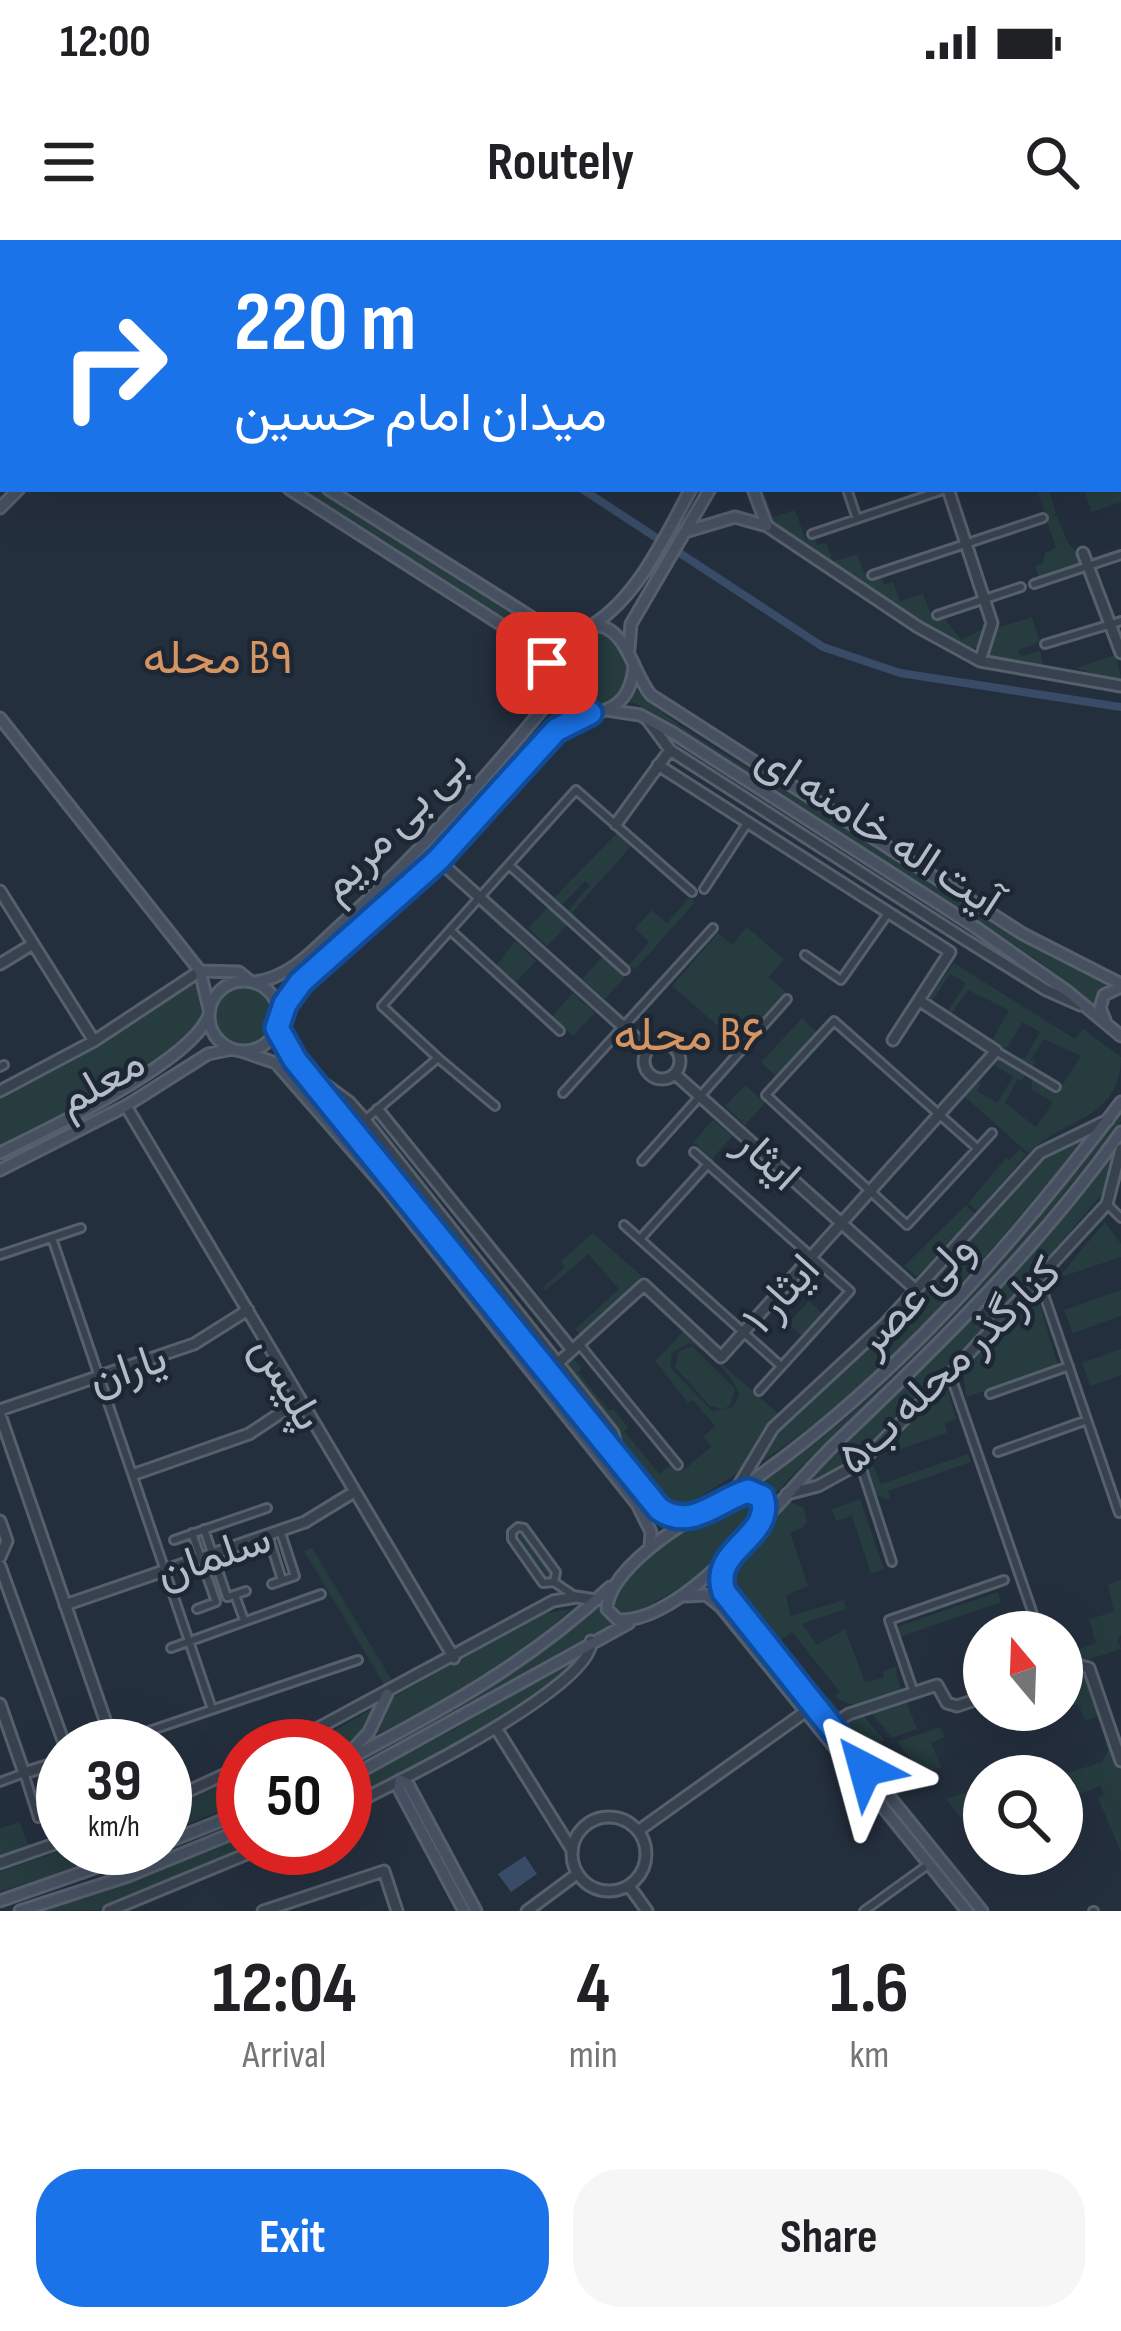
<!DOCTYPE html>
<meta charset="utf-8">
<style>
:root{--surface:#fff;--page:#f6f6f6;--text:#202124;--muted:#757577;--accent:#1a73e8}
body{margin:0;font-family:"Sofia Sans Condensed",Vazirmatn,sans-serif;background:var(--page);color:var(--text);height:100vh;display:flex;flex-direction:column;font-size:45px;white-space:nowrap}
*{box-sizing:border-box;margin:0}
p{font-size:39px;color:var(--muted)}
.icon{flex:none;width:66px;height:66px;fill:none;stroke:currentColor;stroke-width:2;stroke-linecap:round;stroke-linejoin:round}
.map{position:relative;height:1671px;overflow:hidden}
.details{display:flex;flex-direction:column;background:var(--surface);flex:1}
.details>*{flex:none}
.hud{position:absolute;left:0px;top:0px;width:1122px;height:252px;box-shadow:0 12px 48px #0002;background:#1a73e8;color:#fff;overflow:hidden}
.needle{width:78px;rotate:341deg}
.controls{position:absolute;left:963px;top:1371px;display:grid;gap:24px}
.controls a{display:grid;place-items:center;width:120px;height:120px;border-radius:50%;background:var(--surface);box-shadow:0 12px 48px #0002;font-size:60px}
.speed{position:absolute;left:36px;top:1479px;display:flex;gap:24px;font-size:60px;font-weight:700;text-align:center}
.speed>*{display:grid;place-content:center;width:156px;height:156px;border-radius:50%;background:var(--surface);box-shadow:0 12px 48px #0002;line-height:1}
.speed small{font-size:30px;font-weight:400}
.speed .limit{border:18px solid #d22;background:#fff;color:#111}
.pin{position:absolute;display:grid;place-items:center;width:102px;height:102px;color:#fff;margin:-51px;border-radius:24px;box-shadow:0 6px 18px #0006}
.me{position:absolute;width:132px;margin:-66px;rotate:321deg;stroke-linejoin:round;filter:drop-shadow(0 0 9px #0008)}
.turn{display:flex;align-items:center;gap:42px;height:252px;padding:0 36px;font-size:54px}
.turn .icon{width:156px;height:156px;stroke-width:2.5}
.turn b{display:block;font-size:84px;line-height:102px}
.eta{display:flex;justify-content:space-evenly;align-items:center;height:204px;text-align:center}
.eta b{font-size:72px;font-weight:700;line-height:84px}
.primary-button{display:flex;gap:24px;margin-top:auto;padding:24px 36px}
.primary-button a{flex:1;height:138px;border-radius:48px;background:var(--accent);color:#fff;font-size:48px;font-weight:700;line-height:138px;text-align:center}
.primary-button a+a{background:var(--page);color:var(--text)}
.status{display:flex;justify-content:space-between;align-items:center;height:84px;padding:0 60px;background:var(--surface);direction:ltr}
.status svg{height:33px;fill:currentColor}
header{display:flex;justify-content:space-between;align-items:center;height:156px;padding:0 36px;background:var(--surface);font-size:54px;font-weight:700}
.map>svg:first-child{display:block}
</style>
<div class="status"><b>12:00</b><svg viewBox="0 0 49 12"><path d="M0 12V9h3v3zM5 12V6h3v6zM10 12V3h3v9zM15 12V0h3v12zM26 1h20v11H26zM47 4h2v5h-2z"/></svg></div>
<header><svg class="icon" aria-label="menu" viewBox="0 0 24 24"><path d="M4 6h16M4 12h16M4 18h16"/></svg>Routely<svg class="icon" aria-label="search" viewBox="0 0 24 24"><circle cx="10" cy="10" r="6"/><path d="M15 15l6 6"/></svg></header>
<div class="map">
<svg width="1121" height="1671" viewBox="0 0 1121 1671">
<rect width="100%" height="100%" fill="#242f3e"/>
<path fill="#263c3f" fill-rule="evenodd" d="M1121,230V262L1091,272L1084,249H1119Z
M299,249H315L547,396L541,406Z
M755,249H763L773,277L795,270L806,300L813,297L817,305L826,303L833,321L857,315L868,341L881,337L884,344L893,342L900,361L923,354L933,379L943,377L961,400L985,388L980,406L967,411L952,403L769,286Z
M1049,249L1056,274L1051,277L1057,275L1068,303L1085,322L1039,339L1035,326L1043,323L1045,313L1056,308L1038,254Z
M1032,377L1040,402L1018,410L1021,416L1040,411L1044,428L989,418L988,407L994,389Z
M553 429a37 37 0 1 1 74 0a37 37 0 1 1-74 0Z
M1116,415L1121,437L1115,441L1076,428Z
M637,450C681,496 780,544 836,580C926,637 1013,705 1111,745C1099,747 1095,757 1096,768L1039,721L637,464L628,462Z
M619,591L633,604L571,674L568,671L590,645L585,641L562,665L554,658Z
M689,657L695,662L635,730L629,725L649,702L635,689L651,670L667,683Z
M549,666L568,684L547,706L528,688Z
M747,687L784,719L769,737L786,752L740,805L672,746L718,693L732,705Z
M515,701L536,721L514,744L496,726Z
M603,716L626,736L605,759L582,739Z
M954,723L1075,799L1083,789L1121,817C1121,881 1062,878 1028,913L964,856L978,842L981,844L977,851L997,863L1013,837L994,825L1001,817L1025,835L1022,840L1018,839L1005,863L1036,887L1053,862L1032,850V839L1058,852L1081,816L1044,799L1031,819L1036,822L1033,826L1018,818H1025L1040,792L1023,782L1006,809L992,800L1009,770L968,750L951,774L947,772L966,743L950,734L932,761L929,758Z
M190,744L197,745L202,758L200,789L96,858L0,905V856L114,795Z
M216 776a29 29 0 1 1 58 0a29 29 0 1 1-58 0Z
M573,753L595,773L573,796L551,777Z
M802,778L818,793L777,837L761,822Z
M745,845L765,863L745,885L725,866Z
M1121,871V881C1061,957 1002,1032 934,1101C880,1156 819,1204 767,1263L754,1245C889,1167 1024,993 1121,871Z
M713,880L732,896L712,919L693,902Z
M1091,892C987,1014 891,1137 755,1226L777,1187L823,1146L1042,913Z
M1116,908L1108,947L997,1077L921,1156L839,1230L796,1248L946,1104L1033,1010Z
M1020,909L1026,915L977,971L968,963L1006,918L1009,920Z
M966,965L975,974L917,1037L904,1026Z
M1105,982L1121,1004V1017L1058,1038Z
M593,993L646,1040L582,1097L575,1089L619,1049L588,1014L545,1051L543,1047L565,1027L561,1021Z
M1121,1050V1076L1073,1093L1064,1070Z
M1036,1051L1058,1126L966,1157L963,1130Z
M809,1061L823,1074L802,1096L788,1083Z
M684,1091L779,1174L742,1230L700,1257L702,1261L683,1271L673,1272C641,1254 632,1212 613,1185C598,1164 577,1145 567,1122L572,1117L582,1128L578,1132L609,1171L613,1169L628,1187L624,1191L659,1234L673,1223L681,1232L711,1207L704,1197L715,1186L693,1160L688,1163L655,1121ZM689,1103C708,1110 734,1136 739,1155L733,1167L712,1171L670,1127L672,1113Z
M692,1106L735,1149L730,1165L724,1169L710,1166L675,1127L679,1111Z
M1121,1109V1135L1090,1146L1082,1123Z
M947,1147L956,1179L945,1183L947,1193L871,1219Z
M968,1214L971,1222L888,1251L890,1258L885,1259L876,1255L865,1225L872,1223L881,1244Z
M751,1255C757,1261 761,1263 760,1272C755,1300 649,1375 620,1375L611,1362C628,1326 711,1261 751,1255Z
M860,1259L884,1329L871,1334L852,1276L836,1281L832,1269Z
M790,1262L804,1268L807,1282L803,1287L790,1293L808,1346L786,1355L790,1376L844,1360L846,1369L802,1384L817,1405L845,1389L865,1442L883,1438L884,1431L895,1427L901,1451C878,1459 854,1475 835,1455L840,1452L792,1392L781,1400L826,1461L830,1459L839,1470L837,1479L829,1477L731,1342C736,1308 764,1284 790,1262Z
M523,1290L552,1330V1340L544,1341L513,1296Z
M312,1308L393,1442L385,1446L304,1311Z
M1121,1340V1395L1117,1400L1121,1409L1081,1422L1077,1410L1096,1403L1089,1379L1114,1372L1108,1344Z
M998,1352L1001,1362L897,1398L894,1388Z
M601,1364L603,1372L614,1384C522,1429 436,1486 345,1532V1527L524,1425Z
M571,1369C505,1430 425,1471 345,1510V1506H307L540,1374Z
M579,1413C562,1461 395,1540 345,1564V1546L455,1489Z
M1075,1429L1086,1435L1100,1476L1085,1480L1078,1464L1069,1467L1066,1451H1062V1433Z
M905,1458L917,1489L892,1498L870,1471Z
M861,1473L885,1501L853,1507L841,1485Z
M1108,1486L1121,1525V1612L1098,1558L1104,1555L1100,1546L1079,1554L1084,1568L1069,1573L1066,1566H1062L1059,1536L1102,1522L1108,1511L1101,1487Z
M940,1487L945,1497L931,1503L941,1527L923,1533L897,1502Z
M243,1536V1562L165,1593V1570Z
M984,1546V1607L946,1559Z
M20,1582L29,1608L0,1619V1588Z
M243,1596V1608H252L97,1670L44,1671Z
M67,1608H127L78,1628L0,1651V1632Z"/>
<path fill="#394c67" d="M525,1616L537,1634L511,1652L498,1634Z"/>
<g fill="none" stroke-linecap="round" stroke-linejoin="round">
<path stroke="#394c67" stroke-width="8" d="M192,0L196,3
M582,249L823,407L900,433L1121,467"/>
<g stroke="#565f6c" stroke-width="12">
<path id="minor" d="M459,0L460,3
M499,0L500,3
M967,0L969,3
M630,3L636,0
M864,3L873,0
M1050,3L1059,0
M1120,127L1121,126
M847,249L857,279
M812,294L946,249
M872,335L1043,278
M1034,344L1121,315
M937,375L1021,347
M1045,404L1121,381
M510,626L625,730
M704,649L748,582
M451,691L560,791
M805,715L841,740L889,672
M996,811L1056,847
M438,818L495,866
M0,827L4,825
M563,853L713,688
M365,880L438,818L382,766L576,550L692,652
M977,908L834,781L766,855L907,985L992,893
M694,912L850,1051L759,1151
M642,921L787,759
M1107,964L1121,978
M624,985L781,1126
M52,998L212,1469
M640,999L708,924
M0,1015L81,988
M1039,1040L1119,1273
M579,1104L678,1225
M950,1134L1033,1374
M990,1154L1069,1126
M998,1212L1087,1180
M860,1223L892,1322
M204,1289L227,1357
M192,1293L216,1362
M268,1295L282,1340
M174,1300L267,1268
M554,1342L556,1332L524,1288L518,1287L512,1292V1299L543,1343L554,1342L573,1355
M272,1344L295,1336L280,1290
M235,1355L244,1380
M228,1357L246,1351
M197,1369L216,1362
M171,1408L321,1354
M913,1450L889,1380L1004,1340
M114,1503L358,1420
M0,1542L24,1533L38,1578
M864,1671L929,1624
M1093,1671H1094"/>
</g>
<g stroke="#565f6c" stroke-width="15">
<path id="tertiary" d="M316,0L320,3
M948,249L992,383L980,421
M767,286L918,387L980,421L1121,446
M1083,313L1121,413
M647,479L670,510L961,697L1046,750L1080,765
M658,525L950,712
M616,584L670,510
M438,620L648,809
M0,651L94,801
M0,724L33,704
M893,800L950,712
M644 821a18 18 0 1 1 36 0a18 18 0 1 1-36 0Z
M304,829L349,862L365,880L613,1193L620,1223
M675,834L916,1050
M0,851L94,801L200,731
M126,866L454,1418
M378,870L572,1110
M558,1123L644,1045L721,1117L996,811L920,761
M0,1170L194,1104L248,1070
M0,1175L113,1503L105,1506
M135,1234L249,1194L300,1160
M734,1253L773,1188L885,1084L1040,913L1108,880
M787,1254L818,1246L860,1223L950,1134L1107,964L1121,909
M0,1281L7,1301L0,1317
M0,1326L65,1506
M65,1365L305,1282L354,1252
M1062,1430L1077,1425L1089,1428L1121,1521
M0,1464L24,1533L63,1521
M830,1486L849,1474L937,1445L947,1463L957,1466L984,1457
M496,1488L572,1610
M285,1506L553,1361L576,1357L596,1360
M165,1562L243,1526
M345,1568C388,1547 595,1446 591,1401
M572 1614a37 37 0 1 1 74 0a37 37 0 1 1-74 0Z
M638,1591L805,1472
M0,1623L63,1601
M629,1646L647,1671
M109,1671L261,1608
M263,1671L384,1631L397,1671
M527,1671L577,1634"/>
</g>
<g stroke="#565f6c" stroke-width="15">
<path id="secondary" d="M737,0L738,3
M209,3L211,0
M790,3L791,0
M807,3V0
M0,34L3,36
M0,66L3,68
M289,249L522,398L547,423
M328,249L539,382L570,391
M753,249L767,286
M0,268L19,249
M688,291L735,277L767,286
M594,384C639,355 665,296 691,249
M629,409L631,384L710,249
M634,424C630,505 524,472 550,412C556,400 565,392 577,388C626,372 629,429 651,455L1023,694L1121,744
M607,470L640,475L673,493L975,687L1068,752L1121,796
M0,478L200,731L209,769
M200,731L239,732L250,741
M209 776a35 35 0 1 1 70 0a35 35 0 1 1-70 0Z
M255,742C293,737 317,706 345,681C419,614 482,542 546,465L550,445
M279,776L301,742L438,620L556,490L591,473
M1105,780L1100,768L1104,755L1121,747
M277,788L295,820L647,1256L669,1276L693,1278
M241,811L276,823L386,949L637,1264L651,1292L650,1307
M0,913C48,889 192,822 209,775
M0,930L126,866L208,814L232,809
M739,1250C890,1147 1011,1007 1121,862
M758,1287L765,1270L762,1257L748,1251C708,1264 608,1324 607,1369L618,1380C688,1384 786,1250 835,1204C938,1106 1038,1008 1121,892
M723,1325L724,1352L982,1671
M686,1356L706,1355L721,1367L967,1671
M345,1518L369,1492L387,1454
M345,1521C442,1470 529,1423 610,1347
M345,1540L629,1383
M400,1540L408,1544L476,1671
M400,1540L399,1549L464,1671
M165,1603L243,1572
M0,1661L152,1608
M20,1671L128,1636L243,1589"/>
</g>
<use href="#minor" stroke="#38414e" stroke-width="6"/>
<use href="#tertiary" stroke="#38414e" stroke-width="9"/>
<use href="#secondary" stroke="#465061" stroke-width="9"/>
</g>
<g fill="none" stroke-linecap="round" stroke-linejoin="round">
<g stroke="#114b97" stroke-width="30">
<path id="route" d="M547,423C547,452 562,469 590,473L556,490L438,620L301,742L285,764L277,788L295,820L659,1269C691,1291 716,1261 748,1251L762,1257C775,1298 709,1308 724,1352L865,1529"/>
</g>
<use href="#route" stroke="#1a73e8" stroke-width="21"/>
</g>
<g text-anchor="middle" stroke-width="9" stroke-linejoin="round" paint-order="stroke">
<g font-size="45" fill="#b4bcc9" stroke="#1d2633">
<text transform="translate(392 584) rotate(-46)" y="16">بی بی مریم</text>
<text transform="translate(880 588) rotate(33)" y="16">آیت اله خامنه ای</text>
<text transform="translate(100 840) rotate(-30)" y="16">معلم</text>
<text transform="translate(769 918) rotate(42)" y="16">ایثار</text>
<text transform="translate(780 1053) rotate(-48)" y="16">ایثار ۱</text>
<text transform="translate(914 1053) rotate(-46)" y="16">ولی عصر</text>
<text transform="translate(948 1124) rotate(-44)" y="16">کنارگذر محله ب۵</text>
<text transform="translate(127 1127) rotate(-19)" y="16">یاران</text>
<text transform="translate(289 1142) rotate(60)" y="16">پلیس</text>
<text transform="translate(213 1314) rotate(-19)" y="16">سلمان</text>
</g>
<g font-size="48" fill="#d59563" stroke="#1d2633">
<text x="218" y="433">محله B۹</text>
<text x="689" y="810">محله B۶</text>
</g>
</g>
</svg>
<div class="controls">
<a><svg class="needle" viewBox="-14 -14 28 28"><path d="M0-13l5 13h-10z" fill="#e53935"/><path d="M0 13l5-13h-10z" fill="#757577"/></svg></a>
<a><svg class="icon" aria-label="search" viewBox="0 0 24 24"><circle cx="10" cy="10" r="6"/><path d="M15 15l6 6"/></svg></a>
</div>
<div class="speed"><div>39<small>km/h</small></div><div class="limit">50</div></div>
<div class="pin" style="left:547px;top:423px;background:#d93025"><svg class="icon" aria-label="arrive" viewBox="0 0 24 24"><path d="M6 21V4h12l-3 4 3 4H6"/></svg></div>
<svg class="me" style="left:865px;top:1529px" viewBox="-20 -20 40 40"><path d="M0-17L14 15 0 8-14 15z" fill="#1a73e8" stroke="#fff" stroke-width="4"/></svg>
<div class="hud">
<div class="turn"><svg class="icon" aria-label="right" viewBox="0 0 24 24"><path d="M7 20v-9h11M14 6l5 5-5 5"/></svg><div><b>220 m</b>میدان امام حسین</div></div>
</div>
</div>
<section class="details">
<div class="eta">
<div><b>12:04</b><p>Arrival</p></div>
<div><b>4</b><p>min</p></div>
<div><b>1.6</b><p>km</p></div>
</div>
<div class="primary-button"><a>Exit</a><a>Share</a></div>
</section>
